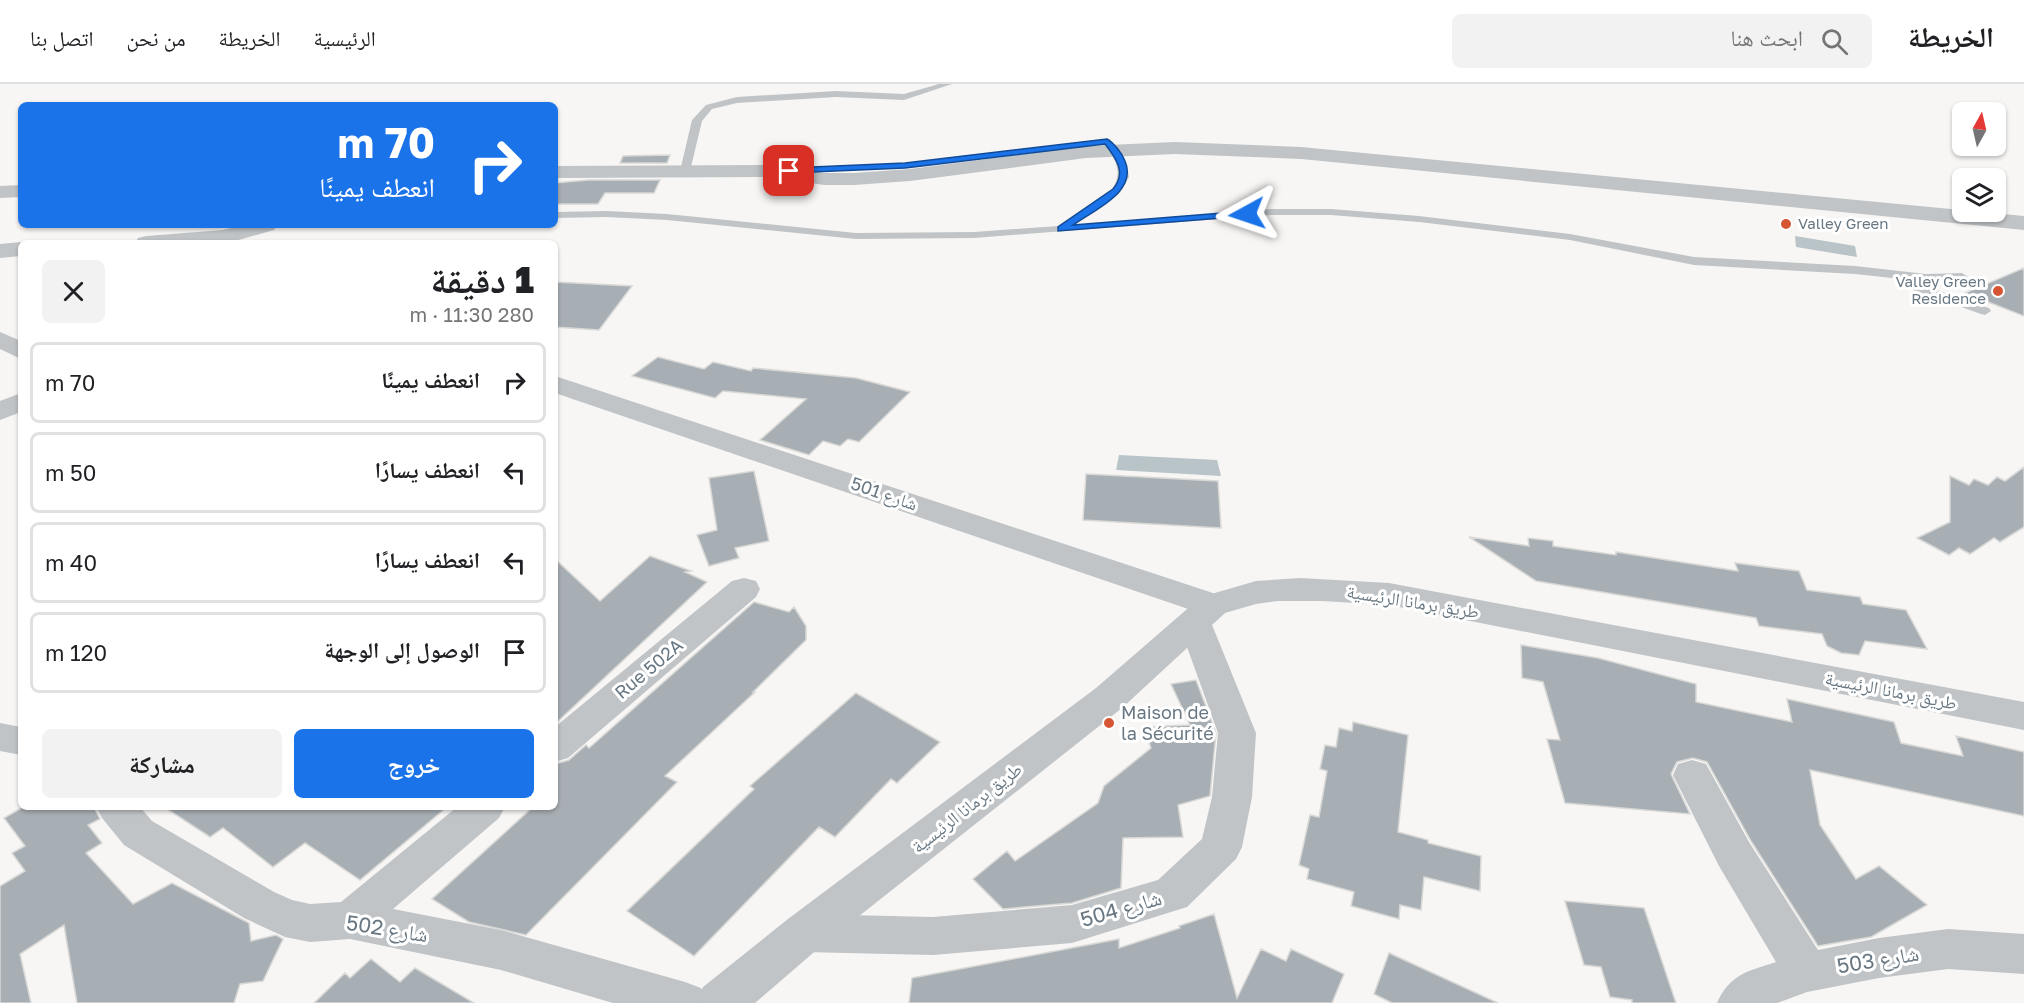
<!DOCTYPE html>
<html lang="ar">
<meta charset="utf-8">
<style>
:root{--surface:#fff;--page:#f2f2f2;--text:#202124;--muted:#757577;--line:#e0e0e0;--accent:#1a73e8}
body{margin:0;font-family:"Golos Text","Noto Naskh Arabic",sans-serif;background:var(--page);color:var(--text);direction:rtl;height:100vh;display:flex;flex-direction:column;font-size:22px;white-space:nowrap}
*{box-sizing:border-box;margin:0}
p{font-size:20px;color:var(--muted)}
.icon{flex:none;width:33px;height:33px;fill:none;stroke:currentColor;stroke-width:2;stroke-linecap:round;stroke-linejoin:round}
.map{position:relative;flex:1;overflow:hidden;direction:ltr}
.sheet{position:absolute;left:18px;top:156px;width:540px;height:570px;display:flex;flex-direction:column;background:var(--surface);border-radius:9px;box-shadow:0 2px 4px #0004;direction:rtl}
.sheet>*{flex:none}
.hud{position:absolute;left:18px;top:18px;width:540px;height:126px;border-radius:9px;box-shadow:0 2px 4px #0004;direction:rtl;background:#1a73e8;color:#fff;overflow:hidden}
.needle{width:39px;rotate:8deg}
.buttons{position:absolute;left:1952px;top:18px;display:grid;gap:12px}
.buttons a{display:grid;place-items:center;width:54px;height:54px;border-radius:9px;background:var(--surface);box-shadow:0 2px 4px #0004;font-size:30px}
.pin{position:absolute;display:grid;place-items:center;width:51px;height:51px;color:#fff;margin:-26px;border-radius:12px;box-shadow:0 3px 9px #0006}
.me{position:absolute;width:66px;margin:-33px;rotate:265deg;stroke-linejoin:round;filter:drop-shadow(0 0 4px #0008)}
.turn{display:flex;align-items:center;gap:21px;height:126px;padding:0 24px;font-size:27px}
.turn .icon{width:78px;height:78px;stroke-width:2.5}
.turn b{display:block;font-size:42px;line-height:51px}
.round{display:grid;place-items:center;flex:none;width:63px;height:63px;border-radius:9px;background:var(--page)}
.summary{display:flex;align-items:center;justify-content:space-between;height:102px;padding:0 24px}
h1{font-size:36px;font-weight:800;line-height:45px}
.cta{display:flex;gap:12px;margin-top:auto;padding:12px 24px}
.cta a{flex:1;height:69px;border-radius:9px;background:var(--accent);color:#fff;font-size:24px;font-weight:800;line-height:69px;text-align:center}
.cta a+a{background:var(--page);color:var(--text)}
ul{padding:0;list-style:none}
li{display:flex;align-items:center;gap:18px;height:81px;margin:0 12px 9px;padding:0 12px;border:3px solid var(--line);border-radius:9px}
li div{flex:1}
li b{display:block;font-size:22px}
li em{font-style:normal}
header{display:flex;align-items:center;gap:36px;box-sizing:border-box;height:84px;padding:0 30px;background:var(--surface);border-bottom:2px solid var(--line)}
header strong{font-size:28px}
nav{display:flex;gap:33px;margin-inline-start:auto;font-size:21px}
.search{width:420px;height:54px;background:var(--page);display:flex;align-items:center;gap:15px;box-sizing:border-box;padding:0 21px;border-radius:9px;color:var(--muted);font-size:22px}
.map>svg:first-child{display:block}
</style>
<header>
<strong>الخريطة</strong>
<div class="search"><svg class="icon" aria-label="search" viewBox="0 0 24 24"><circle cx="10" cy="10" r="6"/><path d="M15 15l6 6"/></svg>ابحث هنا</div>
<nav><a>الرئيسية</a><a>الخريطة</a><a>من نحن</a><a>اتصل بنا</a></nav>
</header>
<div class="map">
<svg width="2024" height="919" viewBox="0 0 2024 919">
<rect width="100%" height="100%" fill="#f7f6f4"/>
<path fill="#b9c4c8" d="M1795,152L1855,162L1857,173L1796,163Z
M1119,371L1217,376L1221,392L1116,386Z"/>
<path fill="#a8afb4" stroke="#d8d8d6" stroke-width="1.5" d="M670,71L667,79H620L623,72Z
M588,96H660L654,109H605L598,120H555V99Z
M2024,184V232L1965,209Z
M555,198L632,202L599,246L555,243Z
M658,273L704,285L713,278L751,287L753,284L856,294L910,308L859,358L848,355L840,362L823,357L809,371L760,356L806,315L723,307L715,314L632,292Z
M2024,383V443L2000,458L1994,454L1970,470L1959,464L1949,471L1917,454L1950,438V392L1969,401L1974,395L1988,401L1997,393L2005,397Z
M754,387L769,457L735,464L739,474L709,482L697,451L717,446L709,394Z
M1086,390L1218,397L1221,444L1083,436Z
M1469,453L1529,462L1528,454L1553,457V462L1616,471V468L1738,487L1735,479L1799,487L1807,506L1860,513L1863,520L1906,526L1927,565L1865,557L1859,571L1841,569L1827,562L1822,550L1759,542L1756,534L1536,497Z
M650,472L691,487L685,488L707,498L555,640V475L600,517Z
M754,518L789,528L794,523L806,542V556L753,608H755L665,692L677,698L526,851L469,838L432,815L533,723H555V680L569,676L586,661L589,664Z
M1521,561L1598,574L1696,600V618L1792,638L1787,615L1894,638L1901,659L1963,672L1956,652L2024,668V732L1810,686L1820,741L1856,795L1879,782L1927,821L1871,853L1818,862L1751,757L1707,678L1693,674L1677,678L1671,690L1690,730L1565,719L1547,655L1560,656L1543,598L1522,594Z
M1196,596L1216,649L1210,712L1178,721L1183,753L1123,754L1121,804L1072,819L1003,825L973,795L1007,767L1015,777L1098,719L1104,702L1151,664L1144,643L1190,641L1171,600Z
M856,609L940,658L897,699L891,695L835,753L819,743L694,872L627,827L754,705L750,702Z
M1353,638L1408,651L1398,748L1428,756V759L1481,772L1480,807L1424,793L1421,826L1400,821L1399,835L1351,822L1354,808L1307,795L1309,785L1299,781L1310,731L1319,733L1327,687L1320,685L1325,661L1336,663L1339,644L1352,647Z
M23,723H94L100,735L88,741L102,759L86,769L133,820L172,799L249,839L251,857L276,851L283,855L263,897L240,900L234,919H77L64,841L20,870L31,919H0V802L25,787L12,769L25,762L4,734Z
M164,723H447L360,796L305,759L273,783L223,744L210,753Z
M1565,817L1644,824L1676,919H1632V916L1610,913L1601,883L1584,881Z
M1214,830L1237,914L1261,865L1286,877L1291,865L1344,890L1332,919H909L912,894L1119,855V864L1180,844L1179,842Z
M1389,869L1498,919H1392L1374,910Z
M371,875L400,898L415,884L474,919H314L345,889L350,894Z"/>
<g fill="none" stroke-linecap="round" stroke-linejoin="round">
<path fill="#c0c4c7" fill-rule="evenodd" d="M939,0H952L904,16L836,13L737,19L712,25L702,37L690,87L685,90L680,87L692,36L706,21L737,13L836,7L904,10Z
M1104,55H1110L1127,81L1129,93L1120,109L1075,141L1271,125H1331L1419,132L1570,150L1694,173L1855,182L1926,190L1962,189L1968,193L1966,196L1926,198L1908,196L1989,224L1991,227L1985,231L1981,230L1899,201L1897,198L1901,195L1855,190L1694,181L1570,156L1419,138L1331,131H1271L974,154L856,155L667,136L606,133L555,134V128L606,127L667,130L856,149L974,148L1058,142L1112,105C1125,86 1113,73 1102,57Z"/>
<path fill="#c0c4c7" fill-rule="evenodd" d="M0,248L21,257V275L0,265Z
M555,292L1225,513L1230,521L1225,529L1213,532L1208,531L1256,649L1252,713L1242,763L1236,775L1187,823L1072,859L933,871L804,868L788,863L782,849L788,835L804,830L933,833L1072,821L1158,796L1202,755L1212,713L1218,649L1178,538L1183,530L1194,527L555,309Z
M21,309V328L0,336V317Z
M744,494L756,497L760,505L756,513L568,674L555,678V643L732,497Z
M0,639L21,643V671L0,667Z
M1692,676L1706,680L1749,758L1818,866L1879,854L1948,845L2024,850V890L1948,885L1879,894L1807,908L1777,919H1717C1730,890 1748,887 1776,878L1719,782L1673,691L1678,680Z
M96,723H140L152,737L274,808L292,816L310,820L341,818L457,723H505L499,734L393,825L501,846L685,898L701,904L708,919H613L501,886L350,855L310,858L285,853L244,834L124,761L102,734Z"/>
<path fill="#c0c4c7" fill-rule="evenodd" d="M1175,58L1301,63L2024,132V146L1301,75L1175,70L1086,74L910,97L854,101H824L770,93L555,94V82L792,81L801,85L824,89H854L910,85L1086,62Z
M21,101V113L0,114V102Z
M242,141H277L274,146L228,159H135L138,154L146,152L223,146Z
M21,158L25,159H21V172L0,174V160Z
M1300,494L1389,499L2024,618V646L1389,521L1322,517H1278L1256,520L1225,529L1122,624L820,863L755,919H696L703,903L788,835L1096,604L1201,513L1256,497Z"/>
</g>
<path fill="#1a73e8" stroke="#114b97" stroke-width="1.5" d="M1107,55C1114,59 1122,69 1125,77C1138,108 1094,126 1073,141L1247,127L1252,130L1247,132L1058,147V143L1113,105C1127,89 1116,74 1105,60L905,84L789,89L785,87L789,84L905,79Z"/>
<g fill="#d65634" stroke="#fff" stroke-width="2">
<circle cx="1786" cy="140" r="6"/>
<circle cx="1998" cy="207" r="6"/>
<circle cx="1109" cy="639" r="6"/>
</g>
<g text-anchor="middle" stroke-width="6" stroke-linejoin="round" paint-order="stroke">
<g font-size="15" fill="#687782" stroke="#fff" text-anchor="start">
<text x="1798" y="145">Valley Green</text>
<text x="1986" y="203" text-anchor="end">Valley Green<tspan x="1986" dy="17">Residence</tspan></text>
</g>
<g font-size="18" fill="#687782" stroke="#fff">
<text transform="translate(884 410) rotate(19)" y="6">شارع 501</text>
<text transform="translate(1413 518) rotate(9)" y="6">طريق برمانا الرئيسية</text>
<text transform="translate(649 585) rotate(-40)" y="6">Rue 502A</text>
<text transform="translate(1891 607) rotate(11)" y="6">طريق برمانا الرئيسية</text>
<text transform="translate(967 724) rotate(-38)" y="6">طريق برمانا الرئيسية</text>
</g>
<g font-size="18" fill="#687782" stroke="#fff" text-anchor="start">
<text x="1121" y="635">Maison de<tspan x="1121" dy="21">la Sécurité</tspan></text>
</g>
<g font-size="21" fill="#687782" stroke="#fff">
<text transform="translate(1121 825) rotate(-16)" y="7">شارع 504</text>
<text transform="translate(387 845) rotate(9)" y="7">شارع 502</text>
<text transform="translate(1878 876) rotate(-9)" y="7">شارع 503</text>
</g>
</g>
</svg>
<div class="buttons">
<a><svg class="needle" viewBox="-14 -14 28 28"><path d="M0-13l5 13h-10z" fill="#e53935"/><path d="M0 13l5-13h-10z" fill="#757577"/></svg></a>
<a><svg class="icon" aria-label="layers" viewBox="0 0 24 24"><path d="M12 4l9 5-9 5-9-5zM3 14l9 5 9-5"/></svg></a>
</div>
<div class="pin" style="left:789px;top:87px;background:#d93025"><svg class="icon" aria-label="arrive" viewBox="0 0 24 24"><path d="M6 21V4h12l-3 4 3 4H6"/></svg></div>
<svg class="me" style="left:1247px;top:130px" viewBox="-20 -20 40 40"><path d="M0-17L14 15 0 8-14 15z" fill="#1a73e8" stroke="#fff" stroke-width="4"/></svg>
<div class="hud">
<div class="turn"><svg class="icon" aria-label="right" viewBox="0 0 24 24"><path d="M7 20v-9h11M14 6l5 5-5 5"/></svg><div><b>70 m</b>انعطف يمينًا</div></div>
</div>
<section class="sheet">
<div class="summary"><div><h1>1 دقيقة</h1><p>280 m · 11:30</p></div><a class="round"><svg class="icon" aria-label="close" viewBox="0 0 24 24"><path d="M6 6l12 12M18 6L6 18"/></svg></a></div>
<ul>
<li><svg class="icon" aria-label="right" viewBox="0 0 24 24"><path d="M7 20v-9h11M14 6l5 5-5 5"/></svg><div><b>انعطف يمينًا</b></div><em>70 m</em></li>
<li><svg class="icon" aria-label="left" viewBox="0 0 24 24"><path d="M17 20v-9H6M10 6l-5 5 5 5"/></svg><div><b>انعطف يسارًا</b></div><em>50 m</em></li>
<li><svg class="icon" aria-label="left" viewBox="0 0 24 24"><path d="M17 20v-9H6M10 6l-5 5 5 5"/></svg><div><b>انعطف يسارًا</b></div><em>40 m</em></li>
<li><svg class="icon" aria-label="arrive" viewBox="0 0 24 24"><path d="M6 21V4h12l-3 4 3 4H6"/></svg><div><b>الوصول إلى الوجهة</b></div><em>120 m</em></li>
</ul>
<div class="cta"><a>خروج</a><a>مشاركة</a></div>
</section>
</div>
